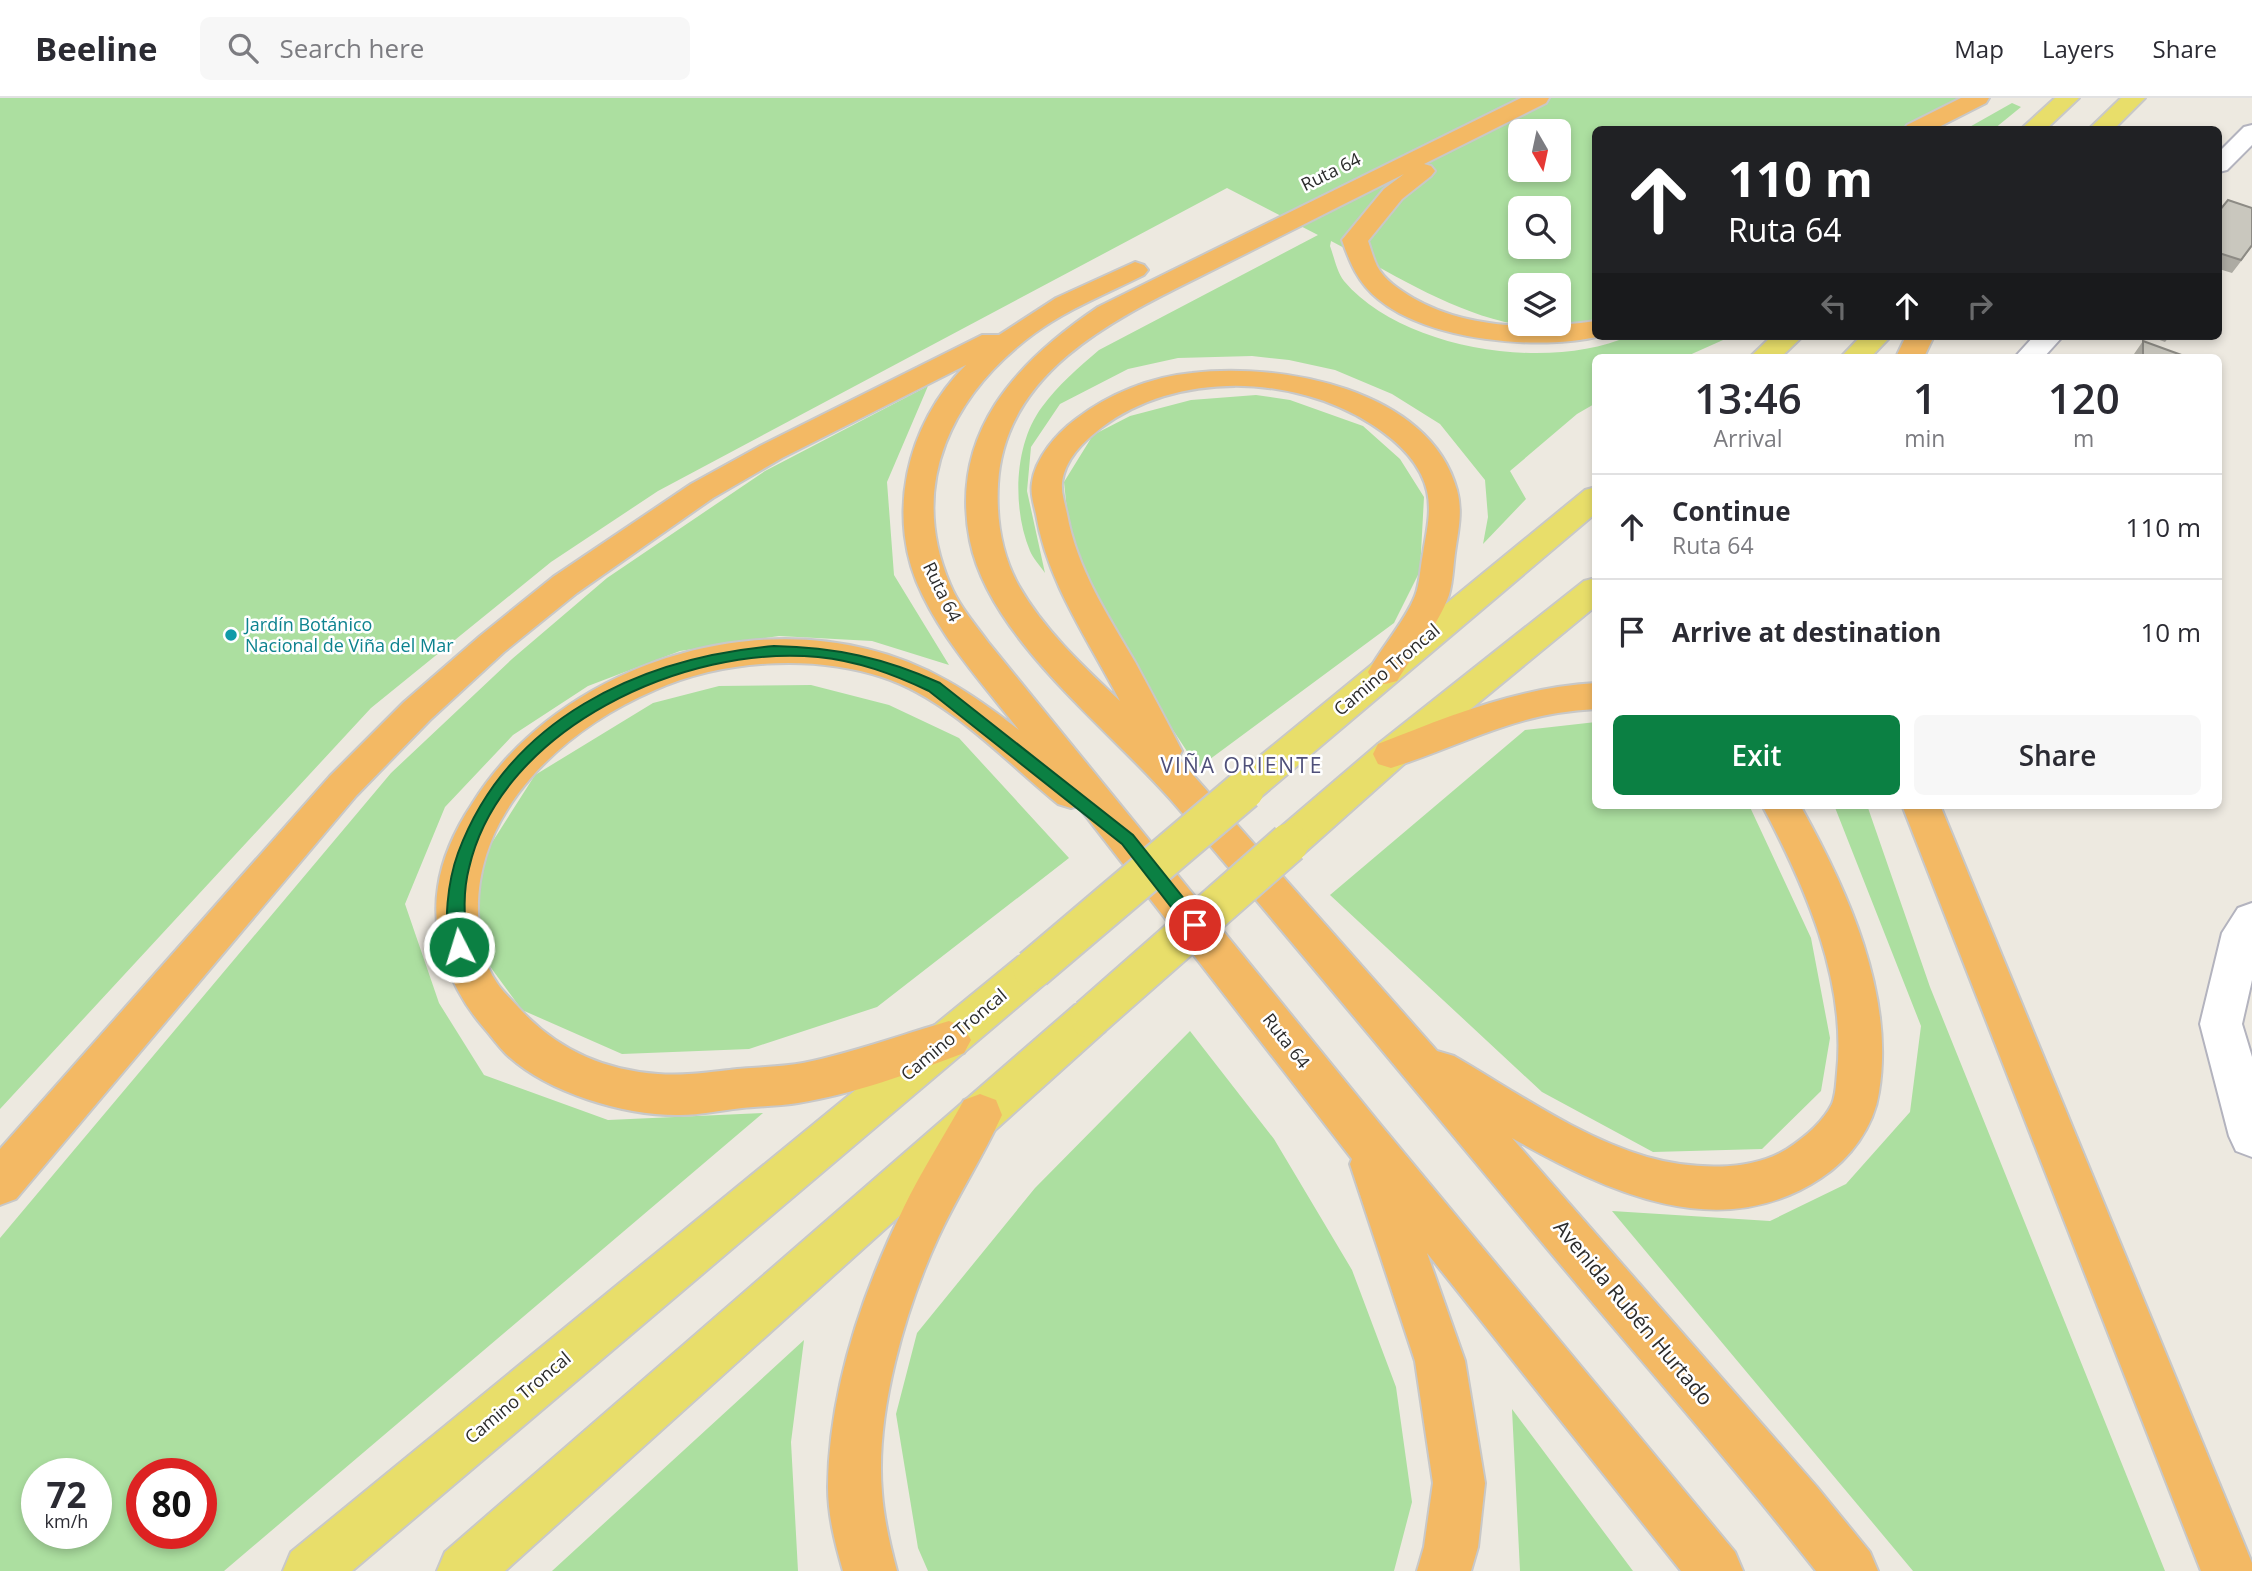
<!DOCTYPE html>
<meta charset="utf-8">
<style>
:root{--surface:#fff;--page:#f7f7f7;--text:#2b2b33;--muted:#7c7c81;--line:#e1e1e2;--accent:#0b8043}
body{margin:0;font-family:"Open Sans",sans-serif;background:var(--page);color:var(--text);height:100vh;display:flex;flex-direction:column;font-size:26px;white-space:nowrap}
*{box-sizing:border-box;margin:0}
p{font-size:23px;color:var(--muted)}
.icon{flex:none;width:38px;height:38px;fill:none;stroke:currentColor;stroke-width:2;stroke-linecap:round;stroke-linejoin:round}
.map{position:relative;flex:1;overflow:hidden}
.sheet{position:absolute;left:1592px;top:256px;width:630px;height:455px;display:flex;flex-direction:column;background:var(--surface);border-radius:10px;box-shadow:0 4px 10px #0003}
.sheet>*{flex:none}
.hud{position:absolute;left:1592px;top:28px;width:630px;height:214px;border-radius:10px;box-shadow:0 4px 10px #0003;background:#202124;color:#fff;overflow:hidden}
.needle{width:46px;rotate:171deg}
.controls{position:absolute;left:1508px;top:21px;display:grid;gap:14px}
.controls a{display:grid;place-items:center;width:63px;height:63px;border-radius:10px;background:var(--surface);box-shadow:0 4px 10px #0003;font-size:35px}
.speed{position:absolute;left:21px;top:1360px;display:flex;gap:14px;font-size:35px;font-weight:700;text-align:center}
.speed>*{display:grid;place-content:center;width:91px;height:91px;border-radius:50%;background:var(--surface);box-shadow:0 4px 10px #0003;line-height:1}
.speed small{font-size:18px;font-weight:400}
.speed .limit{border:10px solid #d22;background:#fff;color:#111}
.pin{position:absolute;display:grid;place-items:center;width:60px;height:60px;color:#fff;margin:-30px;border:4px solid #fff;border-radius:50%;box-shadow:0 2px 7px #0007}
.me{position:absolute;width:77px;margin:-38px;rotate:355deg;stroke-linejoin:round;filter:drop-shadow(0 0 5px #0008)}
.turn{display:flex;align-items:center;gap:24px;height:147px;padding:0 21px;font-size:32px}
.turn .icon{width:91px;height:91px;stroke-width:2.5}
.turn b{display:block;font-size:49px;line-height:60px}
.lanes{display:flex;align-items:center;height:66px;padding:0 21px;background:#0003;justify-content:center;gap:35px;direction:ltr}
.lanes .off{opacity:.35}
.eta{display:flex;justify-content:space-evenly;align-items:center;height:119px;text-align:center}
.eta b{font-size:42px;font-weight:600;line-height:49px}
.primary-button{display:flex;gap:14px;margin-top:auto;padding:14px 21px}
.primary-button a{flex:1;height:80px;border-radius:10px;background:var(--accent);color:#fff;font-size:28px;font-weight:600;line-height:80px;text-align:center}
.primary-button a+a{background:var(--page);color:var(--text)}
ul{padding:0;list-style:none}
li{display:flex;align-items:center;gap:21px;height:105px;padding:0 21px;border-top:2px solid var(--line)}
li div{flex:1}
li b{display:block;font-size:26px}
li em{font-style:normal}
header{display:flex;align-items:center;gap:42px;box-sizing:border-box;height:98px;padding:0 35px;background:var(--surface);border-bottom:2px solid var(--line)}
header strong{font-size:33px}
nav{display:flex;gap:38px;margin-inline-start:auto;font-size:24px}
.search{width:490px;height:63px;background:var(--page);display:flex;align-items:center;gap:18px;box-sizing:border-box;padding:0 24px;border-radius:10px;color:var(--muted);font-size:26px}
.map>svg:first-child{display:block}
</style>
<header>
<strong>Beeline</strong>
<div class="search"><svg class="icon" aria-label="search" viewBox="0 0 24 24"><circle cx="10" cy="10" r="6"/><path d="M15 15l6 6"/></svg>Search here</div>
<nav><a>Map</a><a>Layers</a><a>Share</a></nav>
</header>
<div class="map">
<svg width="2252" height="1473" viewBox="0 0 2252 1473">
<rect width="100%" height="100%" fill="#ede9e0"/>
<path fill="#acdfa0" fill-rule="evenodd" d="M0,0H1961L1911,31L1596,32V221C1586,223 1575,227 1565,228C1486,238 1398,178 1331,143L1330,148C1334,159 1337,174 1344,183C1402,252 1549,274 1629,238H1732L1685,259H1596V305L1577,316L1510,373L1526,401L1483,446L1488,419L1485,382L1440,326L1392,296L1335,272L1289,262L1252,258L1178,260L1128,271L1060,306L1031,349L1027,393L1045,475C1040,468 1033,460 1030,453C1012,410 1014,346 1042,309C1058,287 1079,269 1099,252L1318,137L1227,90L658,393L551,464L371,610L0,1011ZM1521,33H1559V72H1521ZM1521,110H1559V149H1521ZM1521,187H1559V226H1521Z
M2012,5L2021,9L1994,31H1966Z
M928,288L887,384L894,477L949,567L872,543L779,538L680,553L588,588L513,637L445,709L405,806L439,905L484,977L608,1022L763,1015L224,1473H0V1140L391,675L512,561L607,480L765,373ZM37,1376H96V1435H37ZM142,1376H201V1435H142Z
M1256,297L1290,302L1363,328L1400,361L1424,399L1420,473L1394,525L1198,670L1121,553L1078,477L1069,432L1064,384L1093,337L1130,318L1191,302Z
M811,587L889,607L959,640L1069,760L877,909L749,951L622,956L522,912L478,852L477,768L535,677L653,605L719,588Z
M1596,624V707H1749L1811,840L1830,940L1821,993L1762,1051L1653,1054L1542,994L1330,797L1525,632Z
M1834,707H1867L1930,889L2165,1473H1913L1612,1113L1770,1123L1846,1086L1910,1014L1921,928Z
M1190,933L1274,1041L1352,1172L1396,1289L1412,1404L1394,1473H928L918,1450L896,1316L917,1235L1035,1090Z
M804,1242L791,1344L798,1473H552Z
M1512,1311L1633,1473H1520Z"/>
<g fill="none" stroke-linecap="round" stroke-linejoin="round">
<g stroke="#b3b3be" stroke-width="4">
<path id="minor" d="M2252,27V47L2227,72L2219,74V54L2244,29Z
M2034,238H2063L2044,259H2015Z
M2252,805V882L2242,926L2252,959V1059L2236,1053L2229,1038L2200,926L2222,835L2238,810Z"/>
</g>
<g stroke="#c8c8c8" stroke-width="4">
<path id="major" d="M2055,0H2079L2045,32H2020Z
M2121,0H2145L2113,32H2088Z
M1772,238H1803L1781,259H1750Z
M1861,238H1891L1871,259H1841Z
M1596,389V415L1257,702L1244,706L1231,702L1225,692L1231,682L1585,392Z
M1596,480V508L1404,666L1303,756L1289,760L1275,756L1270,745L1275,734L1378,646L1584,483Z
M1033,853L1048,859L1054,871L1048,883L352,1473H283L291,1454L1018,859Z
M1090,901L1105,907L1111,920L1105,933L505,1473H437L445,1454L1075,907Z"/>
</g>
<g stroke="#c8c8c8" stroke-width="4">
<path id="highway" d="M1521,0H1549L1546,5L1424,66L1431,68L1435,73L1431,78L1402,101L1368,143C1371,151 1373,160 1377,168C1384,182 1400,192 1413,200C1467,231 1535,232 1596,223V238H1601C1539,253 1428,243 1378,201C1358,185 1350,165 1342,142L1384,91L1404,76C1346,105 1287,135 1229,164C1135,212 1005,263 998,386C996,421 1002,458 1019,488C1044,532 1084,569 1120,603C1089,543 1047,484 1036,416C1034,407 1030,395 1032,385C1035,360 1057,335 1076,321C1109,296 1150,279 1192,275C1280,264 1430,291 1457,392C1463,414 1458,433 1455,455C1453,469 1453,483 1449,497C1438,528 1414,555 1397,583L1385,586L1373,583L1368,574C1382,548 1404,525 1415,498C1420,485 1420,470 1423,456C1426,435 1432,415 1427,393C1420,363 1396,342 1371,326C1293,276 1176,273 1101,330C1083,344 1065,361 1062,385C1061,395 1065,406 1067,416C1077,471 1107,516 1135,564C1151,594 1167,623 1182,653L1178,660L1437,953L1454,958C1516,994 1579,1039 1647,1059C1690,1071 1748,1075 1787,1051C1804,1040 1823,1024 1832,1006C1836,996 1836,985 1837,975C1847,882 1804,786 1762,707H1800C1847,791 1895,896 1879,994C1874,1029 1850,1061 1821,1080C1719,1148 1606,1093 1512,1040L1817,1389L1870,1454L1878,1473H1816C1741,1377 1660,1285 1581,1191C1447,1031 1314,869 1178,710C1114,634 990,543 970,443C949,336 1015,265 1098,209Z
M1961,0H1989L1986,5L1933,32H1904L1907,27Z
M1135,164L1144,167L1148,172L1144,177C1108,195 1068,211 1035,235C953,295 907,386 950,486C959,508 975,526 988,544L1380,1026L1735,1454L1743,1473H1681L1427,1155L1465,1263L1485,1385L1478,1449L1471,1473H1417L1424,1449L1433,1385L1415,1263L1350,1066L1352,1061L1078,708L1071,710L1058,706C1004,662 949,601 882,579C811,556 722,562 655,592C565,631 475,710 478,816C479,839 483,865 497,885C503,894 512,902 519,910C556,951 603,972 658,976C685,978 711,974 737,971C759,969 781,969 803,965C852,955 901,937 949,923L964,929L971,942L964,955C911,975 854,996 798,1005C779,1008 761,1008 742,1010C722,1012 701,1017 680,1017C625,1018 547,995 506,956C498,948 491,938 484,930C451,892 430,840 438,789C442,760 456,730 472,706C550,580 723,515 867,551C926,565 972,595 1019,632C985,589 947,547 923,498C884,421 906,326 966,267L782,360L713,400L577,495L504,554L430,622L356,698L16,1101L0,1107V1051L330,678L404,604L480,538L553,479L691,386L760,348L982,237H999L1056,200Z
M1906,238H1934L1924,259H1896Z
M1596,585V611C1514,615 1466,646 1391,670L1378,666L1373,656L1378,646C1449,618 1519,589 1596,585Z
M1902,707H1940L2252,1465V1473H2201Z
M980,996L996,1002L1002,1017C983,1059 957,1098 938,1140C905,1212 875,1315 882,1395C884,1422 890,1447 897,1473H843C835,1445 828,1418 828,1389C829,1293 862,1195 904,1109C922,1072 944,1038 964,1002Z"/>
</g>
<use href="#minor" fill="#fff" fill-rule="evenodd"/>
<use href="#major" fill="#e8de6a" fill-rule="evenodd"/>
<use href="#highway" fill="#f3b964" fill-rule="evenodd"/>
<g stroke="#c8c8c8" stroke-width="43" stroke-linecap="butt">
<path id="major-bridge" d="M1033,871L1244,692
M1090,920L1289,745"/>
</g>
<use href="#major-bridge" stroke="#e8de6a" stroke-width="39"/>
</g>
<path fill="#adaba3" d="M2252,110V149L2232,175L2219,171V113Z
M2149,238H2170L2165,244Z
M2143,243L2187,259H2134V256Z"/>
<path fill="#c9c7be" stroke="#8d8b85" stroke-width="2" d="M2228,102L2252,110V147L2241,162L2219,155V113Z
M2143,243L2187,259H2143Z"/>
<path fill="#0b8043" stroke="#07532c" stroke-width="2" d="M774,548C834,549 885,560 940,585L1133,737L1201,822L1203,827L1201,832H1189L1122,746L929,593C893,576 858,563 818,559C686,546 501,630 469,770C462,797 465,822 467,849L465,854H453C441,829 449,780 458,755C508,621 639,560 774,548Z"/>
<circle fill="#0f9aa8" stroke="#fff" stroke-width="2.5" cx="231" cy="537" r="7"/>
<g text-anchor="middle" stroke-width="5" stroke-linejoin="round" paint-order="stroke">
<g font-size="18" fill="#2c2c2c" stroke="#fff">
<text transform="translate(1331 74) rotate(-26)" y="6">Ruta 64</text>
<text transform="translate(942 494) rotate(64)" y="6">Ruta 64</text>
<text transform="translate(1387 572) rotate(-40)" y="6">Camino Troncal</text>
<text transform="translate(954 937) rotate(-40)" y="6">Camino Troncal</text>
<text transform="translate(1286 943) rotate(52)" y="6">Ruta 64</text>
<text transform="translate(518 1300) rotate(-40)" y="6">Camino Troncal</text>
</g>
<g font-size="18" fill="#0d838f" stroke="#fff" text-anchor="start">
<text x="245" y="533">Jardín Botánico<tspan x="245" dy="21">Nacional de Viña del Mar</tspan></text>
</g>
<g font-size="21" letter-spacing="2" fill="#4f507a" stroke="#fff">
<text x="1242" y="675">VIÑA ORIENTE</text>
</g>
<g font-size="21" fill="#2c2c2c" stroke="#fff">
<text transform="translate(1633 1215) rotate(50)" y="7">Avenida Rubén Hurtado</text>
</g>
</g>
</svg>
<div class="controls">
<a><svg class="needle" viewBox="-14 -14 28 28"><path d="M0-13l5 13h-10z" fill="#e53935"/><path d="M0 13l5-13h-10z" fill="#7c7c81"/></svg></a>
<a><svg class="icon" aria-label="search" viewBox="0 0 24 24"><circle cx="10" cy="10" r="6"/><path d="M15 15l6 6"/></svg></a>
<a><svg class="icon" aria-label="layers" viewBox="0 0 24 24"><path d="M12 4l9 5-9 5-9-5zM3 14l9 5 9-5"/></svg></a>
</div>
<div class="speed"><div>72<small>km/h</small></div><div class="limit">80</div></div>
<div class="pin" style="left:1195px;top:827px;background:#d93025"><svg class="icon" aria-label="arrive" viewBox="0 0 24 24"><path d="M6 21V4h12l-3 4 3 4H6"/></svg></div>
<svg class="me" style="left:459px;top:849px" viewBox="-20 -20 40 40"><circle r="17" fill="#0b8043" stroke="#fff" stroke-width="3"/><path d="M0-11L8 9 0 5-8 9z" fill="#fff"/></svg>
<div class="hud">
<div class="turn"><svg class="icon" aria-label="ahead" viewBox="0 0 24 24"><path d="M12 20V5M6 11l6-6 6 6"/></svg><div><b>110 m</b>Ruta 64</div></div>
<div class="lanes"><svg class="icon off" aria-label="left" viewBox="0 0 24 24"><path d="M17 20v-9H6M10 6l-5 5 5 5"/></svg><svg class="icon" aria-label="ahead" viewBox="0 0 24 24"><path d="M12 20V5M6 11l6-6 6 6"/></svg><svg class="icon off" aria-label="right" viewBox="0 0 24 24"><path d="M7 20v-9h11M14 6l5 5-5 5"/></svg></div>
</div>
<section class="sheet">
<div class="eta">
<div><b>13:46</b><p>Arrival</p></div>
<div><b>1</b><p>min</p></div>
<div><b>120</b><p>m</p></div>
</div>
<ul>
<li><svg class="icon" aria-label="ahead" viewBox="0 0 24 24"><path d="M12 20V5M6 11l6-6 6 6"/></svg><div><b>Continue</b><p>Ruta 64</p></div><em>110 m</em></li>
<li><svg class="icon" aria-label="arrive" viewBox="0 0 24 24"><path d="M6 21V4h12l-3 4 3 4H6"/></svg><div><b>Arrive at destination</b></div><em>10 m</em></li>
</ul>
<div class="primary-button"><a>Exit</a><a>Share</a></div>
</section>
</div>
